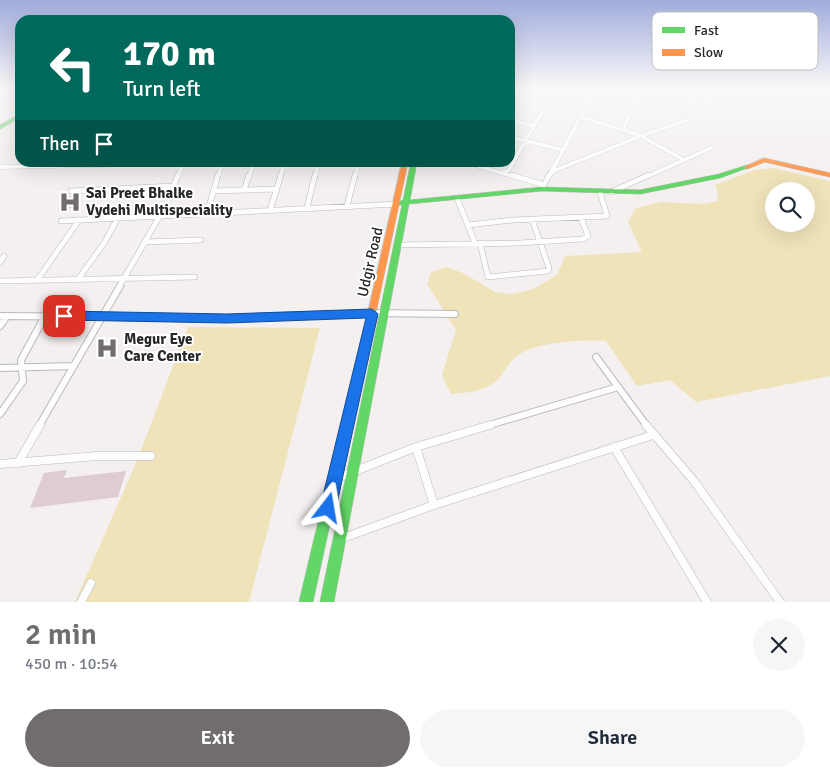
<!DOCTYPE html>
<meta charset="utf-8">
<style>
:root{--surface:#fff;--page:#f6f6f7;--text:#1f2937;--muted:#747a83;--accent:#706d6c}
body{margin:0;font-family:Signika,sans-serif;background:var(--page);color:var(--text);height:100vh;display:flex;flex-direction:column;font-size:19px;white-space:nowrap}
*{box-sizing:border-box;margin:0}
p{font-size:16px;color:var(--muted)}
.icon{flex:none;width:28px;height:28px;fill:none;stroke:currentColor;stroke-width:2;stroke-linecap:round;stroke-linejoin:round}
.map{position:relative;height:602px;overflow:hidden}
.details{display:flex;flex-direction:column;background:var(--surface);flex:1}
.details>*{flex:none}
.guide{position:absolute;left:15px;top:15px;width:500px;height:152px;border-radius:15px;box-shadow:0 5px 20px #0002;background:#00695c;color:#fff;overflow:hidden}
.tools{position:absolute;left:765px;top:182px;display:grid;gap:10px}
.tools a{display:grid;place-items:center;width:50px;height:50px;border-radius:50%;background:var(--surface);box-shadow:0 5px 20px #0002;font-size:25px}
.pin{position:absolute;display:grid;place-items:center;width:42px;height:42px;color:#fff;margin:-21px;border-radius:10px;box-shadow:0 2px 8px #0006}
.me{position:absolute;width:55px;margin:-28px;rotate:14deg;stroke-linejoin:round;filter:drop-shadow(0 0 4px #0008)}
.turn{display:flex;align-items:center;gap:18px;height:105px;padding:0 25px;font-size:22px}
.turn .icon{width:65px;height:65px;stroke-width:2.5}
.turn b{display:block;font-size:35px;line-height:42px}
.then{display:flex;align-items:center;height:48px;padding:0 25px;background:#0003;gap:10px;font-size:19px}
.round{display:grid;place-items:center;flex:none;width:52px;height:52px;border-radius:26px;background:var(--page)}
.headline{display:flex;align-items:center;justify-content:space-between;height:85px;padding:0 25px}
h1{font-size:30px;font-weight:600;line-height:38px;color:var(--accent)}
.primary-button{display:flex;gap:10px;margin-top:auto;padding:10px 25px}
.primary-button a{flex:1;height:58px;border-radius:30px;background:var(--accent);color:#fff;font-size:20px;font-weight:600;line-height:58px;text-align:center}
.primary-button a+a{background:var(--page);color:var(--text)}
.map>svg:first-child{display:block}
</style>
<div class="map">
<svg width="830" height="602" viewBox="0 0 830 602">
<rect width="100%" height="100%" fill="#f3f0ef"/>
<path fill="#f0e3ba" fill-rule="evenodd" d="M774,168L830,181V376L696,402L670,380L637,386L606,341C584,339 536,342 518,355C509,361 504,374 495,382C485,391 465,393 451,394L442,375L456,330L427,284L431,272L446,267L463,273L495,292L512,294L531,290L557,275L565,256L642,252L628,222L636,208L662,202L702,204L718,201L717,189L715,185L755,170ZM774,191H806V224H774Z
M188,327L320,328L249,602H75L136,463Z"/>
<path fill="#dfccd0" d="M66,196H81L74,208L58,209Z
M67,470L64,478L126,471L118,497L30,508L44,473Z"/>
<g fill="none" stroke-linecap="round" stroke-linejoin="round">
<g stroke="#bcbab9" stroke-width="4.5">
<path id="street-far3" d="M646,89L711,102
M580,117L623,130L640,89
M510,120L534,126
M623,130L641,136L684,160
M510,137L563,150
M510,156L516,157L542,112
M465,162L515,177
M0,167L253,162
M503,172L509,170L516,157
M551,172L641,136L688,120
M178,177L183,164
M218,177L222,163
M249,177L254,162
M280,177L285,162
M315,177L319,162
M355,177L359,162
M549,177L595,89
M646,177L711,148"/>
</g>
<g stroke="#bcbab9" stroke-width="6">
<path id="street-far2" d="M511,175L544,185
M542,189L549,175
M244,190L249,175
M71,191L174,186
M214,191L277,189
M611,192L649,175
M457,198L475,243
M347,206L355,175
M307,208L315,175
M270,210L281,175
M207,214L218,175
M61,221L397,204
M468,225L513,220L607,216L600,192
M145,242L201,240
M480,243L488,277L548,271L549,268L532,219
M399,245L520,243L583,239L588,236L581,218
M0,262L4,256
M79,278L104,243L118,218
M38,279L79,220
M0,281L195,277
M119,287L166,205L178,175"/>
</g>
<g stroke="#bcbab9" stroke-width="8">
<path id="street-far1" d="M0,316L227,318L372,313L455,314
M0,326L7,316
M596,357L647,426
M0,368L74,366
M0,414L23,381L21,360L45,316
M39,426L120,286
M486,426L618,387"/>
</g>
<g stroke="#bcbab9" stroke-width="9">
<path id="street" d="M646,425L694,481L780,602
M614,447L707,602
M18,463L40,425
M0,464L97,456H151
M335,479L416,447L490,425
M434,505L653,435
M343,538L434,505L416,447
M81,602L91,583"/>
</g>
<g stroke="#bcbab9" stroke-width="1">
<path id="fast" d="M20,114V118L0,129V125Z
M411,162H417L410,200L542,187L640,190L719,174L747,165L750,167L720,178L640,194L542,191L409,204L334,602H320L402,205H397L396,203L403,200Z
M373,305L376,306L377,308L313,602H299L369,308L370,306Z"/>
</g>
<g stroke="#bcbab9" stroke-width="1">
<path id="slow" d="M764,158L830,173V177L765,162L747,169L744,167Z
M402,162H408L377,308L376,310H370L369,308Z"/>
</g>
<use href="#street-far3" stroke="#fdfdfd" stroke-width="4"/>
<use href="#street-far2" stroke="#fdfdfd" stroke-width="5"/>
<use href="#street-far1" stroke="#fdfdfd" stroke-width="6"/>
<use href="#street" stroke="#fdfdfd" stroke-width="8"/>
<use href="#fast" fill="#63d668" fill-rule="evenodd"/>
<use href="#slow" fill="#ff974d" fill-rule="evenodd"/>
</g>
<linearGradient id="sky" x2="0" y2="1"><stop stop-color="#a0acdb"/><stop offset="0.51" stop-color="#faf8f8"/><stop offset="1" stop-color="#faf8f8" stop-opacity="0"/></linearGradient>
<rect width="830" height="173" fill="url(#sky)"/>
<path fill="#1a73e8" stroke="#114b97" d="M372,309L378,314L336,508L333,514L328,516L322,514L320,508L366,318L227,323L64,320L58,316L64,311L227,314Z"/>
<defs>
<g id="hospital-bare" transform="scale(1.725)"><path d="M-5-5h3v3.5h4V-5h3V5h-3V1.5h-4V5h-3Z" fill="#706d6c" stroke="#fff" stroke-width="2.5" paint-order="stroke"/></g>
</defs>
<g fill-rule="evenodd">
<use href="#hospital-bare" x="70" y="202"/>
<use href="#hospital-bare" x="107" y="348"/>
</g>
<g text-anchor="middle" stroke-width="4" stroke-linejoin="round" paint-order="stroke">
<g font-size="15" font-weight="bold" fill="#292626" stroke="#fff" text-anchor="start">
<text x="86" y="198">Sai Preet Bhalke<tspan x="86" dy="17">Vydehi Multispeciality</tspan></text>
<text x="124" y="344">Megur Eye<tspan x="124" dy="17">Care Center</tspan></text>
</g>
<g font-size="15" fill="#292626" stroke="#fff">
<text transform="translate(370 262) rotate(-77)" y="5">Udgir Road</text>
</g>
</g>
<rect x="652" y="12" width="166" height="58" rx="8" fill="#fff" stroke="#bfbebe" stroke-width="1"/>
<rect x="662" y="27" width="23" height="6" fill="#63d668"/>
<rect x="662" y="49" width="23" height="7" fill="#ff974d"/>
<g font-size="14" fill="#292626">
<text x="694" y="35">Fast</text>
<text x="694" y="57">Slow</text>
</g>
</svg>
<div class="tools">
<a><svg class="icon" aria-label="search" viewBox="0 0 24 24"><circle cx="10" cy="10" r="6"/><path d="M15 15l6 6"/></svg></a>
</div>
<div class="pin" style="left:64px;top:316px;background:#d93025"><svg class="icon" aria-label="arrive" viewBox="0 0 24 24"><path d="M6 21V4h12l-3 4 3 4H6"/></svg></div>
<svg class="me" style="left:328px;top:508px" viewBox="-20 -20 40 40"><path d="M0-17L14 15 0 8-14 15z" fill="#1a73e8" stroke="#fff" stroke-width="4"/></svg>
<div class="guide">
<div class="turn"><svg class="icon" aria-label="left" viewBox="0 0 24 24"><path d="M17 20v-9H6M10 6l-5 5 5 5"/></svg><div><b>170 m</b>Turn left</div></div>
<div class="then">Then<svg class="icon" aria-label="arrive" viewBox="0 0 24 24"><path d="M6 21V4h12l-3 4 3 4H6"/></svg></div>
</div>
</div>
<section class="details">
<div class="headline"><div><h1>2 min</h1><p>450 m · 10:54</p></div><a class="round"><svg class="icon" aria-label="close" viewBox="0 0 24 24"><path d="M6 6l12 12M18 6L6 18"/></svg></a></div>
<div class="primary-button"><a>Exit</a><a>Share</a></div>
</section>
